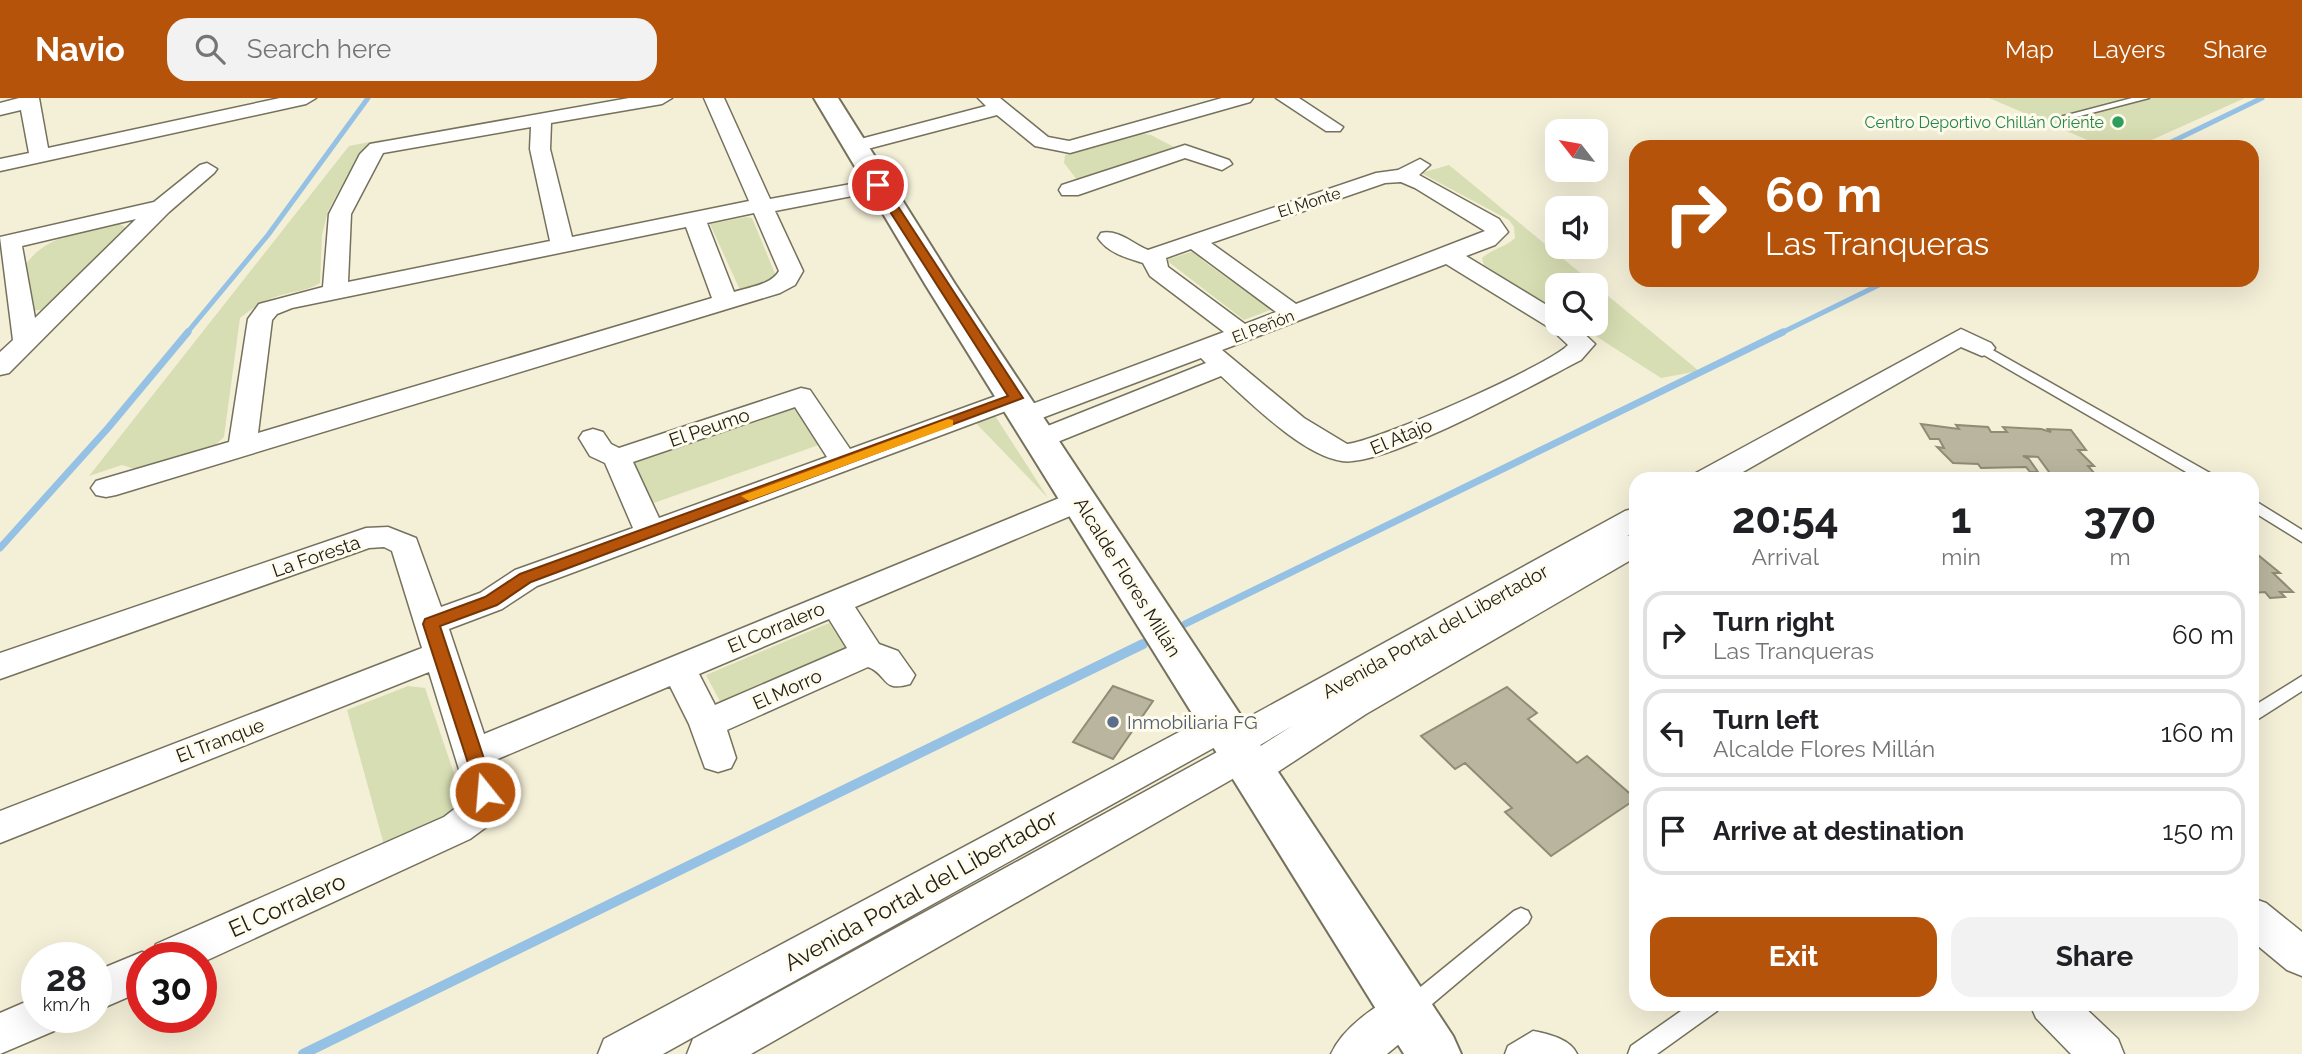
<!DOCTYPE html>
<meta charset="utf-8">
<style>
:root{--surface:#fff;--page:#f2f2f2;--text:#202124;--muted:#757577;--line:#e0e0e0;--accent:#b45309}
body{margin:0;font-family:Raleway,sans-serif;background:var(--page);color:var(--text);height:100vh;display:flex;flex-direction:column;font-size:26px;white-space:nowrap}
*{box-sizing:border-box;margin:0}
p{font-size:23px;color:var(--muted)}
.icon{flex:none;width:38px;height:38px;fill:none;stroke:currentColor;stroke-width:2;stroke-linecap:round;stroke-linejoin:round}
.map{position:relative;flex:1;overflow:hidden}
.drawer{position:absolute;left:1629px;top:374px;width:630px;height:539px;display:flex;flex-direction:column;background:var(--surface);border-radius:21px;box-shadow:0 7px 28px #0002}
.drawer>*{flex:none}
.guide{position:absolute;left:1629px;top:42px;width:630px;height:147px;border-radius:21px;box-shadow:0 7px 28px #0002;background:#b45309;color:#fff;overflow:hidden}
.needle{width:46px;rotate:301deg}
.tools{position:absolute;left:1545px;top:21px;display:grid;gap:14px}
.tools a{display:grid;place-items:center;width:63px;height:63px;border-radius:14px;background:var(--surface);box-shadow:0 7px 28px #0002;font-size:35px}
.speed{position:absolute;left:21px;top:844px;display:flex;gap:14px;font-size:35px;font-weight:700;text-align:center}
.speed>*{display:grid;place-content:center;width:91px;height:91px;border-radius:50%;background:var(--surface);box-shadow:0 7px 28px #0002;line-height:1}
.speed small{font-size:18px;font-weight:400}
.speed .limit{border:10px solid #d22;background:#fff;color:#111}
.pin{position:absolute;display:grid;place-items:center;width:60px;height:60px;color:#fff;margin:-30px;border:4px solid #fff;border-radius:50%;box-shadow:0 2px 7px #0007}
.me{position:absolute;width:77px;margin:-38px;rotate:343deg;stroke-linejoin:round;filter:drop-shadow(0 0 5px #0008)}
.turn{display:flex;align-items:center;gap:24px;height:147px;padding:0 21px;font-size:32px}
.turn .icon{width:91px;height:91px;stroke-width:2.5}
.turn b{display:block;font-size:49px;line-height:60px}
.eta{display:flex;justify-content:space-evenly;align-items:center;height:119px;text-align:center}
.eta b{font-size:42px;font-weight:700;line-height:49px}
.primary-button{display:flex;gap:14px;margin-top:auto;padding:14px 21px}
.primary-button a{flex:1;height:80px;border-radius:21px;background:var(--accent);color:#fff;font-size:28px;font-weight:700;line-height:80px;text-align:center}
.primary-button a+a{background:var(--page);color:var(--text)}
ul{padding:0;list-style:none}
li{display:flex;align-items:center;gap:21px;height:88px;margin:0 14px 10px;padding:0 7px;border:4px solid var(--line);border-radius:21px}
li div{flex:1}
li b{display:block;font-size:26px}
li em{font-style:normal}
header{display:flex;align-items:center;gap:42px;box-sizing:border-box;height:98px;padding:0 35px;background:var(--accent);color:#fff}
header strong{font-size:33px}
nav{display:flex;gap:38px;margin-inline-start:auto;font-size:24px}
.search{width:490px;height:63px;background:var(--page);display:flex;align-items:center;gap:18px;box-sizing:border-box;padding:0 24px;border-radius:21px;color:var(--muted);font-size:26px}
.map>svg:first-child{display:block}
</style>
<header>
<strong>Navio</strong>
<div class="search"><svg class="icon" aria-label="search" viewBox="0 0 24 24"><circle cx="10" cy="10" r="6"/><path d="M15 15l6 6"/></svg>Search here</div>
<nav><a>Map</a><a>Layers</a><a>Share</a></nav>
</header>
<div class="map">
<svg width="2302" height="956" viewBox="0 0 2302 956">
<rect width="100%" height="100%" fill="#f4efd7"/>
<path fill="#d8deb3" d="M1989,0H2245L2136,49H2104Z
M1139,35L1151,37L1176,50L1169,55L1078,83L1064,65L1065,57Z
M385,41L359,55L328,113L322,137L320,185C307,193 295,193 281,197C265,202 252,210 240,220L224,339L214,348L138,372L122,367L89,378L349,48Z
M1449,67L1595,187H1558L1557,214L1484,167L1482,160C1492,151 1506,149 1515,140L1514,129L1509,122L1421,75Z
M746,119L752,120L776,178L769,184L740,192L710,126Z
M120,126L128,131L48,211L31,213L26,166C47,136 86,134 120,126Z
M1197,152L1205,158L1202,162L1252,198L1257,197L1275,210L1244,222L1166,162Z
M1596,188L1699,273L1661,280L1577,226H1596Z
M797,303L827,344L648,407L624,362Z
M992,313L1048,400L972,321Z
M829,525L848,554L723,609L706,577Z
M408,588L425,590L463,702L448,719L384,747L347,612Z"/>
<g fill="none" stroke-linecap="round" stroke-linejoin="round">
<path stroke="#95c1e4" stroke-width="5" d="M2161,49L2262,0
M186,236L268,137L368,0
M1779,236L1889,182"/>
<path stroke="#95c1e4" stroke-width="7" d="M0,450L108,330L188,234
M1185,526L1783,234"/>
<path stroke="#95c1e4" stroke-width="10" d="M303,956L1143,546"/>
</g>
<path fill="#bab59e" stroke="#908b75" stroke-width="2" d="M1921,326L1959,331L1956,327L1988,329L1991,334H2007L2003,329L2041,331L2051,334L2048,331L2071,332L2086,352H2078L2094,368H2088L2095,376L2052,378L2038,359L2023,358L2029,361L2038,374H2030L2026,369L1981,370L1978,366L1953,365L1937,349L1944,350L1939,341H1930Z
M2252,452L2280,475H2273L2293,494H2280L2285,499L2270,500L2265,494L2252,495Z
M1113,588L1153,603L1113,661L1073,644Z
M1507,589L1537,615L1528,621L1577,665L1587,658L1636,701L1551,758L1505,714L1512,710L1465,665L1455,671L1421,638Z"/>
<g fill="none" stroke-linecap="round" stroke-linejoin="round">
<g stroke="#75715c" stroke-width="3">
<path id="service" d="M2132,0H2149L2061,23L2056,20Z
M1982,246L2217,379L2219,382H2200L1977,253V247Z
M2252,401L2302,432V444L2252,413Z
M2302,578V593L2252,625V609Z
M1521,810L1528,813L1531,819L1528,825L1418,918L1410,921L1402,918L1399,911L1402,904L1514,813Z
M1691,906H1719L1717,913L1657,956H1628L1631,948Z
M1533,933C1549,936 1570,941 1577,956H1505L1508,948Z"/>
</g>
<g stroke="#75715c" stroke-width="3">
<path id="minor" d="M19,0H39L48,50L280,0H316L306,6L0,73V61L29,55L21,12L0,17V5Z
M629,0H672L662,6L551,25L550,51L572,139L749,103L704,0H724L770,101L878,81L889,87L878,93L775,113L803,173L795,187L780,195L116,397L106,399L96,397L91,390L96,383L229,344L248,221L259,206L323,189L329,116L360,56L370,46ZM531,29L530,51L550,143L348,184L351,116L383,55ZM754,115L779,173C771,187 749,189 734,194L707,125ZM686,129L712,200L258,335L272,222L277,216L292,210Z
M978,0H1000L1048,39L1069,43L1222,0H1253L1250,4L1070,55L1035,48L997,17L856,54L846,48L849,44L986,8Z
M1276,0H1299L1343,29L1340,33H1326Z
M1185,47L1229,62L1232,66L1222,72L1185,60L1078,97H1062L1059,92L1062,87Z
M1420,61L1430,67L1419,77L1499,121L1508,134L1495,147L1466,158L1558,214V226H1574L1595,246L1581,262C1536,285 1384,370 1342,363C1302,357 1250,304 1221,278L1050,347L1040,350L1030,347L1026,341L1030,335L1206,265L1201,260L1026,326L1016,324L1012,318L1016,312L1224,234L1150,178L1143,165C1127,160 1108,155 1098,140L1101,135C1118,131 1133,146 1148,152L1376,75L1398,72ZM1401,84L1415,90L1485,133L1296,206L1211,145L1385,85ZM1191,151L1276,214L1245,226L1168,169L1166,160ZM1446,166L1550,230L1568,247C1548,268 1378,343 1347,346L1304,320L1222,252Z
M207,65L217,71L214,75L169,114L9,275L0,277V254L13,242L0,139L154,104L200,67ZM136,121L35,220L22,148Z
M1961,231L1991,245L1995,250L1991,255L1982,258L1961,249L1729,382H1692L1696,375Z
M801,290L810,292L850,351L1007,294H1025L1029,300L1025,306L537,488L502,511L449,531L484,636L1069,396L1079,393L1089,396L1094,403L1089,410L855,509L879,546L898,553L915,577L910,586C881,595 888,576 868,569L727,632L736,660L731,670L718,674L705,670L689,626L670,588L493,663L504,694L489,727L470,741L201,865V859H142V893L96,913V873L142,854L151,857L156,846L444,719L461,706L466,694L429,574L0,745V713L422,550L392,453L384,449L369,450L0,581V555L366,430L388,429L416,440L441,509L480,495L515,472L633,430L605,365L590,358L579,340L583,334L593,331L603,334L611,346L619,350ZM795,309L827,359L659,420L633,364ZM829,521L847,550L715,607L699,576Z
M1636,410V433L1627,438L1636,436V459L1366,616L1264,683L1251,688L1238,683L1236,679L751,956H687L693,941L1219,653L1217,648L663,956H598L604,941L1209,618L1222,614L1235,618L1238,625L1625,413ZM1292,628L1256,651L1255,650Z
M2252,800L2266,805L2302,834V878L2287,872L2252,843Z
M1407,893L1422,899L1428,913L1422,927L1387,956H1331C1343,929 1380,903 1407,893Z
M37,899V919H60L54,933L0,956V915Z
M2030,906H2081L2118,941L2124,956H2071L2036,920Z"/>
</g>
<g stroke="#75715c" stroke-width="4">
<path id="tertiary" d="M814,0H838L955,186L1453,938L1461,956H1404L925,186Z"/>
</g>
<use href="#service" fill="#fff" fill-rule="evenodd"/>
<use href="#minor" fill="#fff" fill-rule="evenodd"/>
<use href="#tertiary" fill="#fff" fill-rule="evenodd"/>
</g>
<path fill="#b45309" stroke="#753606" stroke-width="2" d="M878,84L884,87L1023,300L531,484L497,507L440,528L495,694L492,699H479L423,526L425,521L485,499L520,476L1008,298L873,87Z"/>
<path fill="#f59e0b" d="M948,321L953,322V328L754,401L749,403L741,398Z"/>
<circle fill="#2e9e5b" stroke="#fffcee" stroke-width="2.5" cx="2118" cy="24" r="7"/>
<circle fill="#5c6f8a" stroke="#fffcee" stroke-width="2.5" cx="1113" cy="624" r="7"/>
<g text-anchor="middle" stroke-width="6" stroke-linejoin="round" paint-order="stroke">
<g font-size="16" fill="#27864d" stroke="#fffcee" text-anchor="end">
<text x="2104" y="30">Centro Deportivo Chillán Oriente</text>
</g>
<g font-size="16" fill="#222018" stroke="#fffcee">
<text transform="translate(1309 104) rotate(-18)" y="6">El Monte</text>
<text transform="translate(1263 228) rotate(-21)" y="6">El Peñón</text>
</g>
<g font-size="19" fill="#222018" stroke="#fffcee">
<text transform="translate(709 329) rotate(-19)" y="7">El Peumo</text>
<text transform="translate(1401 338) rotate(-23)" y="7">El Atajo</text>
<text transform="translate(316 458) rotate(-19)" y="7">La Foresta</text>
<text transform="translate(1128 479) rotate(58)" y="7">Alcalde Flores Millán</text>
<text transform="translate(776 529) rotate(-23)" y="7">El Corralero</text>
<text transform="translate(1435 533) rotate(-29)" y="7">Avenida Portal del Libertador</text>
<text transform="translate(787 591) rotate(-24)" y="7">El Morro</text>
<text transform="translate(220 642) rotate(-21)" y="7">El Tranque</text>
</g>
<g font-size="19" fill="#4e5e75" stroke="#fffcee" text-anchor="start">
<text x="1127" y="631">Inmobiliaria FG</text>
</g>
<g font-size="23" fill="#222018" stroke="#fffcee">
<text transform="translate(921 792) rotate(-29)" y="8">Avenida Portal del Libertador</text>
<text transform="translate(287 807) rotate(-24)" y="8">El Corralero</text>
</g>
</g>
</svg>
<div class="tools">
<a><svg class="needle" viewBox="-14 -14 28 28"><path d="M0-13l5 13h-10z" fill="#e53935"/><path d="M0 13l5-13h-10z" fill="#757577"/></svg></a>
<a><svg class="icon" aria-label="sound" viewBox="0 0 24 24"><path d="M4 9h4l5-4v14l-5-4H4zM17 9q2 3 0 6"/></svg></a>
<a><svg class="icon" aria-label="search" viewBox="0 0 24 24"><circle cx="10" cy="10" r="6"/><path d="M15 15l6 6"/></svg></a>
</div>
<div class="speed"><div>28<small>km/h</small></div><div class="limit">30</div></div>
<div class="pin" style="left:878px;top:87px;background:#d93025"><svg class="icon" aria-label="arrive" viewBox="0 0 24 24"><path d="M6 21V4h12l-3 4 3 4H6"/></svg></div>
<svg class="me" style="left:485px;top:694px" viewBox="-20 -20 40 40"><circle r="17" fill="#b45309" stroke="#fff" stroke-width="3"/><path d="M0-11L8 9 0 5-8 9z" fill="#fff"/></svg>
<div class="guide">
<div class="turn"><svg class="icon" aria-label="right" viewBox="0 0 24 24"><path d="M7 20v-9h11M14 6l5 5-5 5"/></svg><div><b>60 m</b>Las Tranqueras</div></div>
</div>
<section class="drawer">
<div class="eta">
<div><b>20:54</b><p>Arrival</p></div>
<div><b>1</b><p>min</p></div>
<div><b>370</b><p>m</p></div>
</div>
<ul>
<li><svg class="icon" aria-label="right" viewBox="0 0 24 24"><path d="M7 20v-9h11M14 6l5 5-5 5"/></svg><div><b>Turn right</b><p>Las Tranqueras</p></div><em>60 m</em></li>
<li><svg class="icon" aria-label="left" viewBox="0 0 24 24"><path d="M17 20v-9H6M10 6l-5 5 5 5"/></svg><div><b>Turn left</b><p>Alcalde Flores Millán</p></div><em>160 m</em></li>
<li><svg class="icon" aria-label="arrive" viewBox="0 0 24 24"><path d="M6 21V4h12l-3 4 3 4H6"/></svg><div><b>Arrive at destination</b></div><em>150 m</em></li>
</ul>
<div class="primary-button"><a>Exit</a><a>Share</a></div>
</section>
</div>
